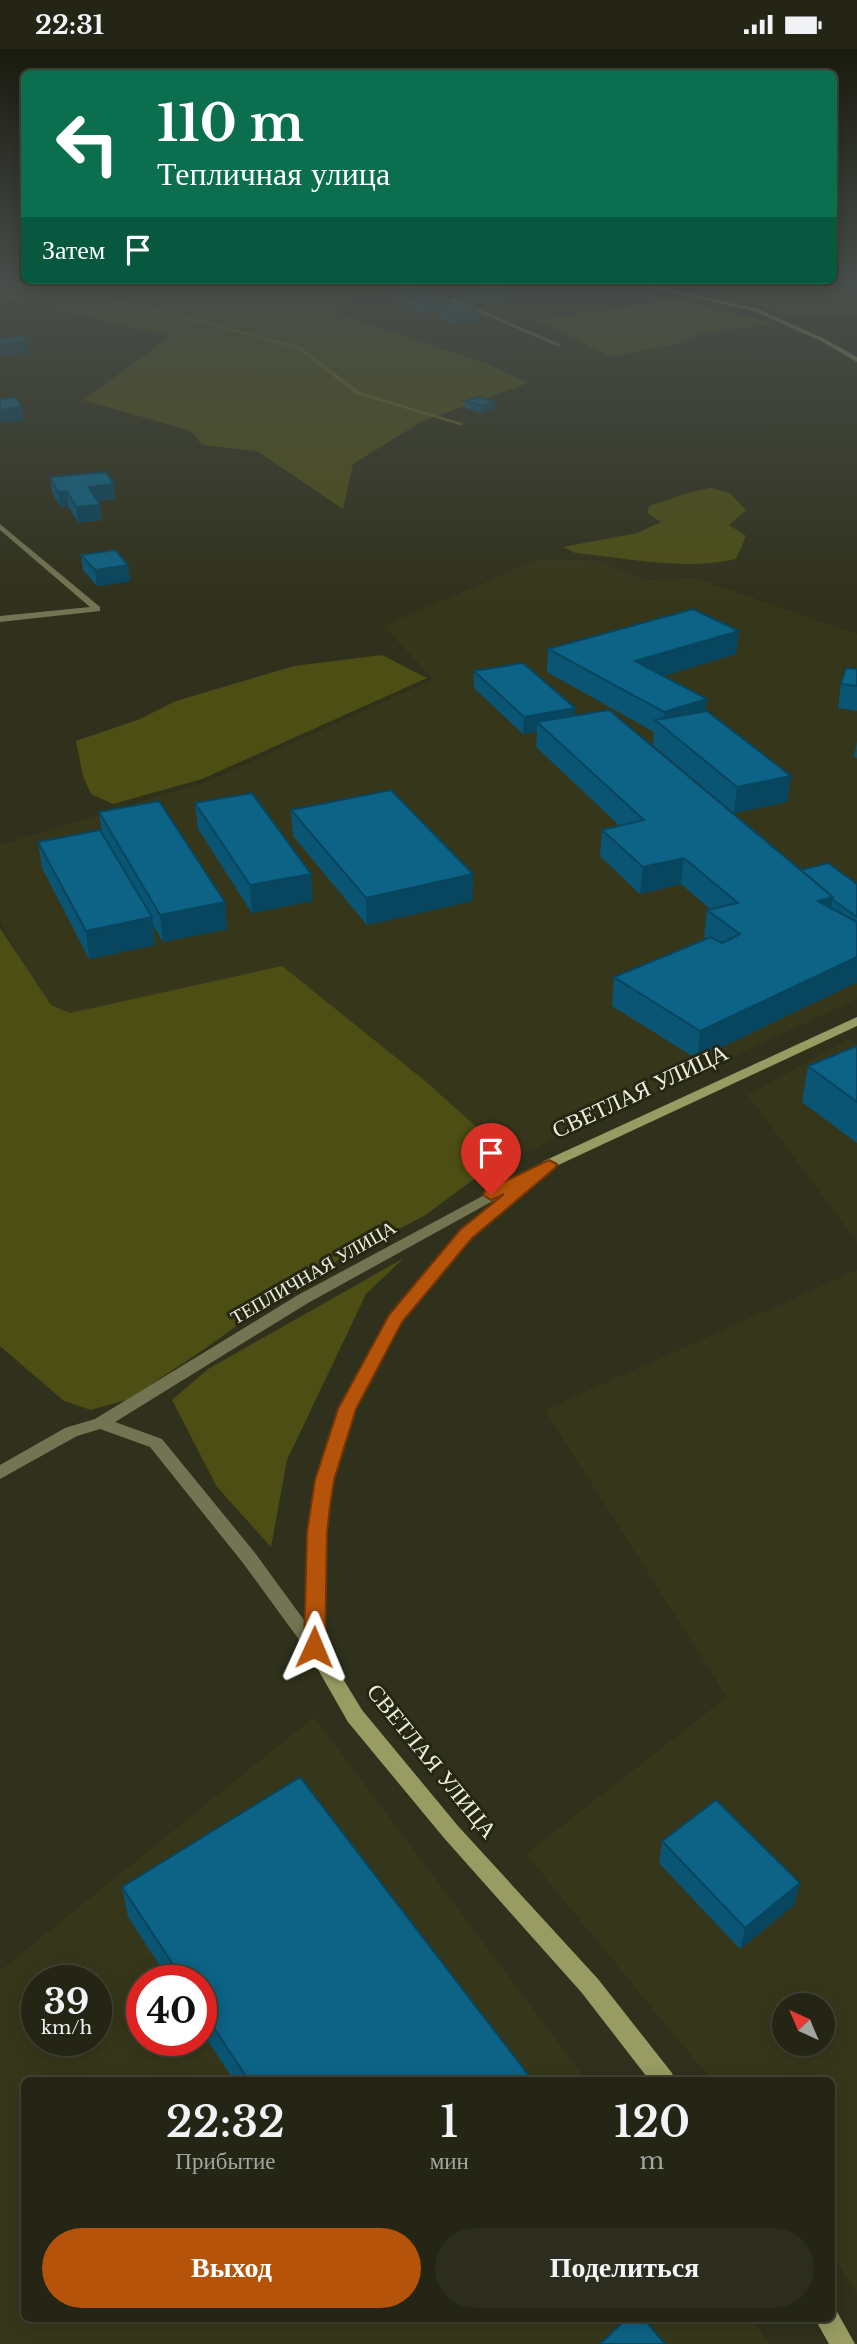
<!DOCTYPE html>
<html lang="ru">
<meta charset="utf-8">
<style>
:root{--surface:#242515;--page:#2c2d1e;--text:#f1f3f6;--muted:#a3a5a0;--line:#414234;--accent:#b45309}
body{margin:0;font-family:"Libre Baskerville",serif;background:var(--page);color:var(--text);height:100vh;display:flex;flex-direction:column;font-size:26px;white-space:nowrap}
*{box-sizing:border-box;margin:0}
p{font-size:23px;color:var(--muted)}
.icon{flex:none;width:38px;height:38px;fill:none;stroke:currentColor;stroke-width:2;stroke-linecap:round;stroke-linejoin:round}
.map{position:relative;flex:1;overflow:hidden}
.drawer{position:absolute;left:21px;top:2028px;width:814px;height:245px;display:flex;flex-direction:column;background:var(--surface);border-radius:10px;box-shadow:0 4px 18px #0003,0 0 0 2px var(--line)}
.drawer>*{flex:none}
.guide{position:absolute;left:21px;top:21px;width:816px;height:214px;border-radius:10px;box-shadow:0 4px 18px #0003,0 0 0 2px var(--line);background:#0b6e4f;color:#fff;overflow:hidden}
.needle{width:46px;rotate:316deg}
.controls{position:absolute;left:772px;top:1944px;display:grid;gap:14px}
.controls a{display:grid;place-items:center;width:63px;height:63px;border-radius:50%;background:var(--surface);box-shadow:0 4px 18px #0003,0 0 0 2px var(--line);font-size:35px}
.speed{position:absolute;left:21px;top:1916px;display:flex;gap:14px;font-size:35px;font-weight:700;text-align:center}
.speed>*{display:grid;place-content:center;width:91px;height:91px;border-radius:50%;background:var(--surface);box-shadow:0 4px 18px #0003,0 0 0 2px var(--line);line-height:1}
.speed small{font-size:18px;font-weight:400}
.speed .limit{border:10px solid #d22;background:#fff;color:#111}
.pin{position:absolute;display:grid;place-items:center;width:60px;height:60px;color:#fff;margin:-72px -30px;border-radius:50% 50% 50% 0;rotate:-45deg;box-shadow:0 0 7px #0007}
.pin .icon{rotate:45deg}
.me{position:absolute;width:77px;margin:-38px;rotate:1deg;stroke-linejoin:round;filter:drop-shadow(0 0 5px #0008)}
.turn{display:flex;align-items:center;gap:24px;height:147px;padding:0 21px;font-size:32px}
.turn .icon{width:91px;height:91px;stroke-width:2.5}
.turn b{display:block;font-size:49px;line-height:60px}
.then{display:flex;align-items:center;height:66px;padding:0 21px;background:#0003;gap:14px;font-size:26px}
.eta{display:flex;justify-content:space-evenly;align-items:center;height:119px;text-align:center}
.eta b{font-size:42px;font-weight:600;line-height:49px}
.action{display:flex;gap:14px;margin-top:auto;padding:14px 21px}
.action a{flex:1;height:80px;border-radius:42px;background:var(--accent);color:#fff;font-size:28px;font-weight:600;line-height:80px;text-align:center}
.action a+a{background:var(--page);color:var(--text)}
.status{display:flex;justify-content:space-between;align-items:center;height:49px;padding:0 35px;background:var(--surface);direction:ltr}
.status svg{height:19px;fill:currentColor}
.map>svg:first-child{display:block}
</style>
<div class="status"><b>22:31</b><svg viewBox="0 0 49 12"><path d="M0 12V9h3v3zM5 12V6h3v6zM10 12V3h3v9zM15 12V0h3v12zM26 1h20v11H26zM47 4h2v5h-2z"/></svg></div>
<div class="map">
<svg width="857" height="2295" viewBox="0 0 857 2295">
<rect width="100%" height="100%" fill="#30311c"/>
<path fill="#36371a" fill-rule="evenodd" d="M539,510L598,512L644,531L695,529L857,585V950L500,1115L272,926L52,974L0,870V796L209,732L434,630L383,577Z
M849,990L857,996V1193L748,1046Z
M857,1221V2245L831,2204V2032H712L526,1805L727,1648L545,1361ZM784,1956H822V1995H784Z
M314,1668L587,2032H24V2270H753L769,2295H0V1922ZM37,1932H96V1992H37ZM142,1932H201V1992H142Z"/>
<path fill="#4c4e13" d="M0,234H378L409,239L344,249L331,262L488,315L528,334L421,373L353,415L343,460L257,402L202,396L191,382L83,351L170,287L0,248Z
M733,234H781L857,240V267L799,268L711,241Z
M676,251L778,275L707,283L675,295L611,308L535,271Z
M711,439L730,444L746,461L729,476L746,487L736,510C685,522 627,509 575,504L563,498L637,484L661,473L647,464L649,457L694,442Z
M382,606L427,629L202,730L113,755L91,745L83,727L76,692L140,670L176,652L294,617Z
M0,879L51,956L70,964L282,917L424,1031L481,1082L489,1104L485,1122L424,1167L304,1229L203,1301L129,1350L91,1361L64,1352L0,1297Z
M404,1209L366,1245L287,1411L271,1498L217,1438L172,1351L208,1320Z"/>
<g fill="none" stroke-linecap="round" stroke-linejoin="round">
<path fill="#666922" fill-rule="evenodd" d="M7,234H17L140,256L300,297L360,343L465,375L460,376L356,345L296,299L140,258Z"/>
<path fill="#737552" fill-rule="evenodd" d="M410,234H418L562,296L557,297Z
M0,475L100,558V562L0,573V567L90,558L0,481Z
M542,1115L547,1116L549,1119L547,1122L308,1254L115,1373L162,1390L255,1504L320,1593L323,1598L320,1603L314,1606L308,1603L243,1514L150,1398L100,1380L77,1387L0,1430V1416L65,1379L95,1370L298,1246Z"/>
<path fill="#989c62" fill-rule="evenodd" d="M629,234H640L758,260L825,290L857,308V313L821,292L754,262Z
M857,968V977L554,1118L471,1188L401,1273L355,1360L332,1431L326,1484L323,1597L362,1661L458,1777L598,1930L672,2024L675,2032H650L582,1944L444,1789L348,1673L308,1603L305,1598L308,1484L316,1431L339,1360L390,1266L461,1182L544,1112Z
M831,2259L836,2261L855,2295H829L815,2270H831Z"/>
</g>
<path fill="#0a5573" d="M434,234H473V237L449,240Z
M541,234H576V237L559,241L541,236Z
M393,235L423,244L451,255L478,260L477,272L453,275L439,269V263L423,265L405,258V252L393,247Z
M469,238L513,239V251L483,255L469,249Z
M465,352L495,353V360L481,364L465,359Z
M50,428L114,435L115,450L98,452L102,471L78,473L68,457L60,458L52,443Z
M81,506L128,516L130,532L97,537L83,521Z
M739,582L736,605L663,627L707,650L705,662L791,727L787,753L734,764L653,696L654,683L547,623L548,600Z
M857,620V662L838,659L841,635Z
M474,622L574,667L801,821L857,835V933L697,1010L612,957L614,928L706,890L704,888L707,861L710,860L681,835L640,845L600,807L602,781L620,777L536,698L537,683L523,685L474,639Z
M857,692V709L854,708Z
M195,754L311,825L312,852L252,864L198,780Z
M291,761L473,825L472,852L367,876L293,787Z
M99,763L225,853L227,880L163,893L153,876L155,896L89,910L42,819L38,793L102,784Z
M857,997V1094L802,1053L808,1017Z
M662,1792L800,1834L794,1856L740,1900L659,1814Z
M122,1838L533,2032H234L201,1981V1932H170L128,1868Z"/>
<path fill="#08455e" d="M449,234H473V237L449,240Z
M560,234H576V237L559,241Z
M423,239V250L407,247V241Z
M513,239V251L483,255V243Z
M451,249V261L439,257V263L423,265V254Z
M478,260L477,272L453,275V263Z
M28,292L29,304L0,307V295Z
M495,353V360L481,364V357Z
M22,358L24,372L0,374V361Z
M114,435L115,450L91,452L89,438Z
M67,442L68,457L60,458L58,443Z
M100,456L102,471L78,473L76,458Z
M128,516L130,532L97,537L95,521Z
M739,582L736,605L633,636L635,612Z
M707,650L704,674L663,678L664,663Z
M575,659L574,676L537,673V683L523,685L524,668Z
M791,727L787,753L734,764L737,738Z
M684,809L681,835L640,845L643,818Z
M311,825L312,852L252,864L250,836Z
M473,825L472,852L367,876L366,849Z
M833,848L828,875L818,852Z
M225,853L227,880L163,893L160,866Z
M152,868L155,896L89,910L86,882Z
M857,908V933L697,1010L700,982Z
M800,1834L794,1856L740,1900L745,1879Z"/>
<path fill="#0c6386" stroke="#08455e" stroke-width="2" d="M402,234H411L423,239L407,241L393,235Z
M496,234H500L513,239L483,243L469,238Z
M433,242L451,249L423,254L405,247Z
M463,254L478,260L453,263L439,257Z
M23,287L28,292L0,295V290Z
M16,348L22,358L0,361V350Z
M478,348L495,353L481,357L465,352Z
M106,423L114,435L89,438L100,456L76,458L67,442L58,443L50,428Z
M115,501L128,516L95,521L81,506Z
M693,560L739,582L635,612L707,650L664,663L548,600Z
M523,614L575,659L524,668L474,622Z
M846,619L857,620V637L841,635Z
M609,661L833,848L818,852L857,873V908L700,982L614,928L711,888L722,894L740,885L707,861L738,854L684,809L643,818L602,781L644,771L537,673Z
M707,662L791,727L737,738L655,671Z
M391,741L473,825L366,849L291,761Z
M252,744L311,825L250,836L195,754Z
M159,752L225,853L160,866L99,763Z
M100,781L152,868L86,882L38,793Z
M828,814L857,835V868L832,850L833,848L801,821Z
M857,997V1053L808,1017Z
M300,1728L533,2032H249L201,1959V1932H184L122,1838Z
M716,1751L800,1834L745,1879L662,1792Z
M626,2270H644L665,2295H600Z"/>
<linearGradient id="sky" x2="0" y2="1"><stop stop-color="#1a1b0f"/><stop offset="0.42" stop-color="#484e4b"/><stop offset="1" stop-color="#484e4b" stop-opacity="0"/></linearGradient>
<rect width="857" height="555" fill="url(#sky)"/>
<path fill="#b45309" stroke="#753606" stroke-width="2" d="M549,1111L557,1115L555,1119L472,1189L402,1273L356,1360L334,1431L330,1457L327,1484L325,1598L321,1604L314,1606L307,1604L304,1598L307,1484L311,1457L315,1431L338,1360L389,1266L460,1181L504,1145L491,1151L483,1146L485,1142Z"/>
<g text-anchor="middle" stroke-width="6" stroke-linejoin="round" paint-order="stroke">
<g font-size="19" fill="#edeee0" stroke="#262712">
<text transform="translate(313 1223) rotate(-30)" y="7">ТЕПЛИЧНАЯ УЛИЦА</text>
</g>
<g font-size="23" fill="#edeee0" stroke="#262712">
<text transform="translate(640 1042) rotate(-25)" y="8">СВЕТЛАЯ УЛИЦА</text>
<text transform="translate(432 1712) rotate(51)" y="8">СВЕТЛАЯ УЛИЦА</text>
</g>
</g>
</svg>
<div class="controls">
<a><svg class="needle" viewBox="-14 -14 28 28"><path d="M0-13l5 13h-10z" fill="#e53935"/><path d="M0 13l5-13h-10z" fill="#a3a5a0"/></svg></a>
</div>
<div class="speed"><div>39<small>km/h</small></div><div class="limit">40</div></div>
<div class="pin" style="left:491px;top:1146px;background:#d93025"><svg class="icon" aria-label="arrive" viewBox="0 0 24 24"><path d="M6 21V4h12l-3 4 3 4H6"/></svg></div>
<svg class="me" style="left:314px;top:1598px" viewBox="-20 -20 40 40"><path d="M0-17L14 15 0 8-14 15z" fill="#b45309" stroke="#fff" stroke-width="4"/></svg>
<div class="guide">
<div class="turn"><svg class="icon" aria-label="left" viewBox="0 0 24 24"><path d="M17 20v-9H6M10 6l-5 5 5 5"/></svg><div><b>110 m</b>Тепличная улица</div></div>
<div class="then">Затем<svg class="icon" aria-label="arrive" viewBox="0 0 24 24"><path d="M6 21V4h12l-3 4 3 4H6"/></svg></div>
</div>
<section class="drawer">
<div class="eta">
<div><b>22:32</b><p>Прибытие</p></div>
<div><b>1</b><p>мин</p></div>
<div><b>120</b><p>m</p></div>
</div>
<div class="action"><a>Выход</a><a>Поделиться</a></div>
</section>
</div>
